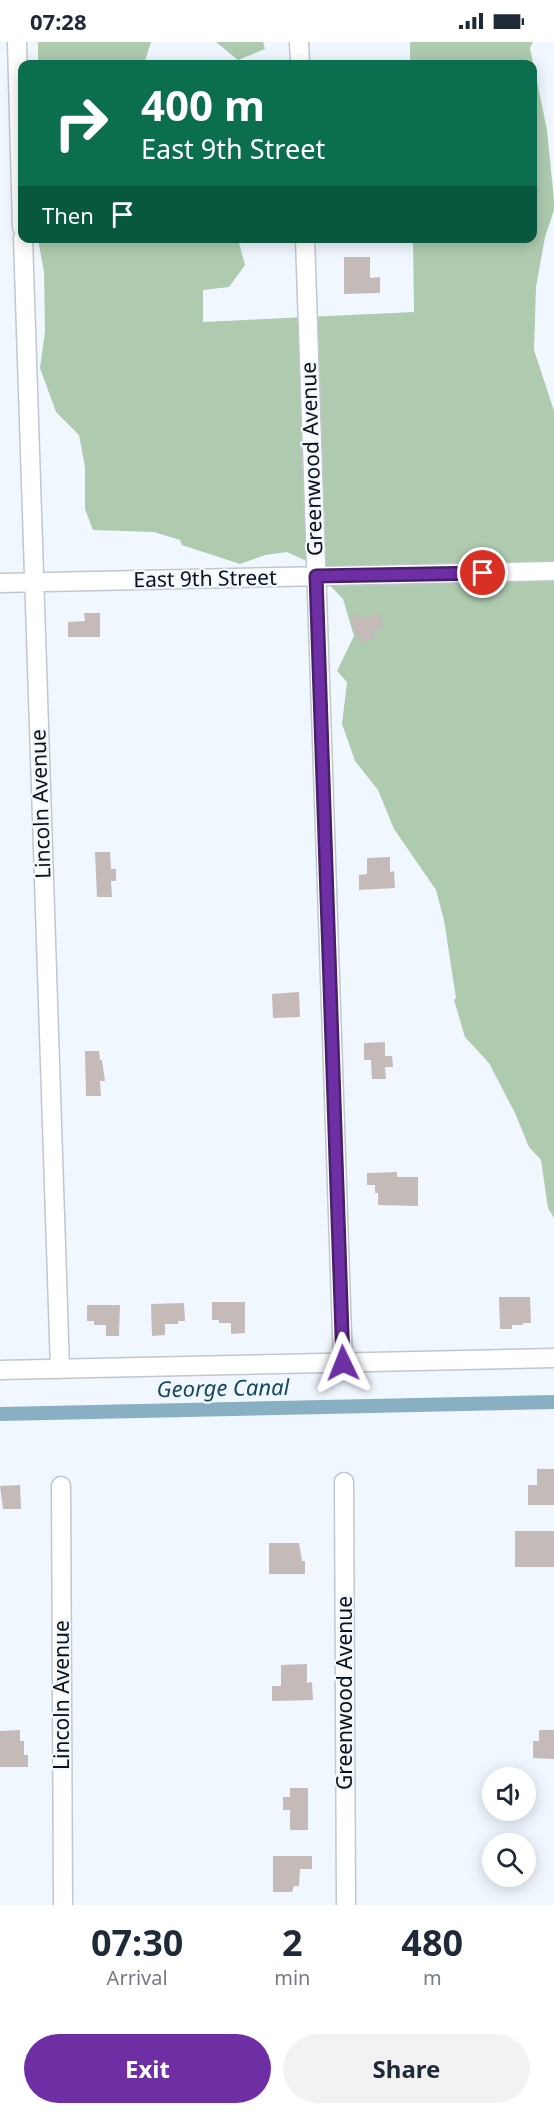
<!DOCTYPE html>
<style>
:root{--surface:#fff;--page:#f2f2f3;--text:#1f2937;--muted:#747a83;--accent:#6e2fa5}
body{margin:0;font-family:"Noto Sans",sans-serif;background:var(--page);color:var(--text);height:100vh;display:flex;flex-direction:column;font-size:22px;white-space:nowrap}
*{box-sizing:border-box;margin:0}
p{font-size:20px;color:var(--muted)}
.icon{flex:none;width:33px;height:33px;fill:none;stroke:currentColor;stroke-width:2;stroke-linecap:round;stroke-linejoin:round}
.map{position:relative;height:1863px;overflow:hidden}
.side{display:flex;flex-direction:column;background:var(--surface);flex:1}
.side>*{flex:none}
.top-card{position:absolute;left:18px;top:18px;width:519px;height:183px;border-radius:12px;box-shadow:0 3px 15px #0003;background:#0b6e4f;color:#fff;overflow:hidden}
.fabs{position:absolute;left:482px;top:1725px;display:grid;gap:12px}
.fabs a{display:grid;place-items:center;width:54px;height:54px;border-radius:50%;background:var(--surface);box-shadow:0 3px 15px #0003;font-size:30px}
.pin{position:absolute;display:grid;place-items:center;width:51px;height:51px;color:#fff;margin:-26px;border:3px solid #fff;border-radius:50%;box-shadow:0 2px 6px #0007}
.me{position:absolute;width:66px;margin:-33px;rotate:358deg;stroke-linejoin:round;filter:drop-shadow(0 0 4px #0008)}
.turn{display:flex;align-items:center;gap:21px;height:126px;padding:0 24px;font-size:27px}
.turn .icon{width:78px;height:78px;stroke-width:2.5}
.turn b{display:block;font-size:42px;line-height:51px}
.then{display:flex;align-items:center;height:57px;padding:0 24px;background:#0003;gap:12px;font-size:22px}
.eta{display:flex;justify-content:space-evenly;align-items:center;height:102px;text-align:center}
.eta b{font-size:36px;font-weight:700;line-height:42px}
.cta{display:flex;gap:12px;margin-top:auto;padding:12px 24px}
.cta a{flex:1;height:69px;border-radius:36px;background:var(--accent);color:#fff;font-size:24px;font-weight:700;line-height:69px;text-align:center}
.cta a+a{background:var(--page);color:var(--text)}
.status{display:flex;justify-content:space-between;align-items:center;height:42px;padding:0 30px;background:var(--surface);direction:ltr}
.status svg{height:16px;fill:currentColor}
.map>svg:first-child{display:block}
</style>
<div class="status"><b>07:28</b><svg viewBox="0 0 49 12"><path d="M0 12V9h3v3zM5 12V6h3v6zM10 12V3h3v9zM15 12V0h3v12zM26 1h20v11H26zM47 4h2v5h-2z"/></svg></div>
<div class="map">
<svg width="554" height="1863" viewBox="0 0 554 1863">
<rect width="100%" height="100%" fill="#f0f7fe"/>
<path fill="#aecbaf" d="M38,0H151L144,22H38Z
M216,0H263L265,7L238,18Z
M410,0H533L530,6L547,88L554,158V168L545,195L536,245L534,308L554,369V1176L548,1166L541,1118L529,1105L515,1071L489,1021L465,995L454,958L456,956L444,878L436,848L394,787L378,748L355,719L342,682L347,640L337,629L354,594L343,557L321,534L313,522L287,510L265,513L240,522L182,503L180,498L154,490L93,488L85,467V425L79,393L56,370L40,326L45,290L44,230L38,197H238L245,223L229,245L203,248V280L414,270L413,197L532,196V22H410Z"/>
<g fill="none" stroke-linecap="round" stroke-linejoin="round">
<path stroke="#89b0c2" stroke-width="14" d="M0,1372L554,1360"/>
</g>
<path fill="#c4bab8" d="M344,215H370V236L380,235V251L344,252Z
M84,571H100V595H68V580L85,579Z
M379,571L383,586L373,589L375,596L361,601L359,593L356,594L350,575L360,572L361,577Z
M95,810H110L111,827H116V839H111L112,855H97Z
M390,815V830L394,829L395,846L359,848V833L367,832V816Z
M299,950L300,975L273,976L272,952Z
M385,1000V1014H392L393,1025H385L386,1037H372L371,1018H364V1001Z
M85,1009H99L100,1018H102L105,1039H100L101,1054H86Z
M397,1130V1135H418V1164L378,1163V1151H375V1143H367V1131Z
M499,1255H530L531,1281H523V1283H512V1287H500Z
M212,1260H245V1291L231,1292V1281H219V1278H212Z
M184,1261L185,1279H178V1282H165V1293L152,1294L151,1262Z
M87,1263H120L119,1294H106V1283H94V1279H87Z
M537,1427H554V1463H528V1443H537Z
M20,1443L21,1467H3L0,1444Z
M515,1489H554V1525H515Z
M269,1501H299L302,1519H305V1532H269Z
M307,1622V1641L312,1640L313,1658L272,1659V1644H281V1623Z
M20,1688V1699H24V1713H28V1725H0V1689Z
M539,1688H554V1717L533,1716V1699H539Z
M290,1746H308V1788H290V1768H283V1755H290Z
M273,1814H312V1827H300L299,1844H294L292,1850H273Z"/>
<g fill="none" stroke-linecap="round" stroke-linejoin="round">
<g stroke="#c0c7cd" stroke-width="21">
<path id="minor" d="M17,0L22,185
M299,0L300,22
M23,196L60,1327
M305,196L343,1321
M0,541L554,529
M0,1328L554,1316
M344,1440L346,1863
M61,1444L63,1863"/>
</g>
<use href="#minor" stroke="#fff" stroke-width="18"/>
</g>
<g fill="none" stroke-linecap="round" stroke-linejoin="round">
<g stroke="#481f6b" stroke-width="15">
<path id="route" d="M343,1321L316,534L483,531"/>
</g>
<use href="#route" stroke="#6e2fa5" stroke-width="10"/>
</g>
<g text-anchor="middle" stroke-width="4.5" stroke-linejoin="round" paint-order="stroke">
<g font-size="21" fill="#0e1113" stroke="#f0f7fe">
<text transform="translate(312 417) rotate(-92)" y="7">Greenwood Avenue</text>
<text transform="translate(205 537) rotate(-1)" y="7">East 9th Street</text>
<text transform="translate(41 762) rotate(-92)" y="7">Lincoln Avenue</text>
<text transform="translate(345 1651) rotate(-90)" y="7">Greenwood Avenue</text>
<text transform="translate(62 1653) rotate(-90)" y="7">Lincoln Avenue</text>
</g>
<g font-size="22" font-style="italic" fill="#14485c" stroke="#f0f7fe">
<text transform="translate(223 1346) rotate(-1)" y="8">George Canal</text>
</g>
</g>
</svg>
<div class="fabs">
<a><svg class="icon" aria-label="sound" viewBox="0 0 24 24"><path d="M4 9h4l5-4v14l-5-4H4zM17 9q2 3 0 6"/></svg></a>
<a><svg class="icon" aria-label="search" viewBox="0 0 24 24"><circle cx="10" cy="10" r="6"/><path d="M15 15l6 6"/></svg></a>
</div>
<div class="pin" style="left:483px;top:531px;background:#d93025"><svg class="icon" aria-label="arrive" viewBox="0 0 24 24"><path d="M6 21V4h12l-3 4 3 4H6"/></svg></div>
<svg class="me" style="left:343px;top:1321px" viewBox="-20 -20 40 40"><path d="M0-17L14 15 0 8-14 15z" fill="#6e2fa5" stroke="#fff" stroke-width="4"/></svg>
<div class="top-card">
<div class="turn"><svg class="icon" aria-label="right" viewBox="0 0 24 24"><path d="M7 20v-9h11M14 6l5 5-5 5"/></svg><div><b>400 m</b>East 9th Street</div></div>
<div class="then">Then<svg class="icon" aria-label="arrive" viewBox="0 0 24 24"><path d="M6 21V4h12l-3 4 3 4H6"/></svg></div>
</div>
</div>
<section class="side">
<div class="eta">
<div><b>07:30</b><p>Arrival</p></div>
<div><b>2</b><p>min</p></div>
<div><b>480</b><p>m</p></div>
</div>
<div class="cta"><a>Exit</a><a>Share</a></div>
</section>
